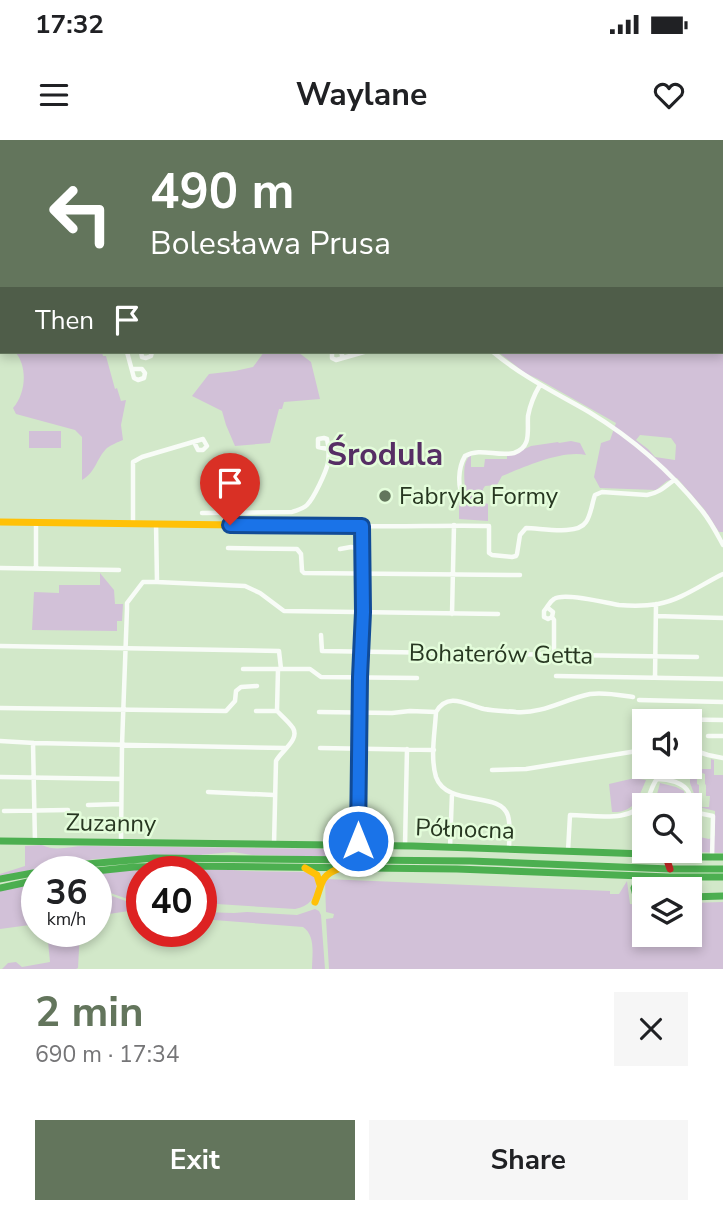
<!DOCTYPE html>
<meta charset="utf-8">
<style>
:root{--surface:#fff;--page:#f6f6f6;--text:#202124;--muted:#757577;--accent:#63755c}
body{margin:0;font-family:"Nunito Sans",sans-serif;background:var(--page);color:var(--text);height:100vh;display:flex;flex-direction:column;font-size:26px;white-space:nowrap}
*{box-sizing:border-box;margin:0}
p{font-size:23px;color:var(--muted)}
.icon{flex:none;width:38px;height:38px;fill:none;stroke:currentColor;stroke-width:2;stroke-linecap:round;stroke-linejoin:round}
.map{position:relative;height:829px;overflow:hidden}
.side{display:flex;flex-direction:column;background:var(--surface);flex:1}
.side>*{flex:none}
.hud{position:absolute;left:0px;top:0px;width:724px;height:214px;box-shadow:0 4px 10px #0003;background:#63755c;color:#fff;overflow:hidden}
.tools{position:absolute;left:632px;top:569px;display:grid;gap:14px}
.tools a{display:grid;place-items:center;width:70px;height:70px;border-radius:0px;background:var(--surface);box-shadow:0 4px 10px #0003;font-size:35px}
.speed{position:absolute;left:21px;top:716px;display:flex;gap:14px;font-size:35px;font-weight:700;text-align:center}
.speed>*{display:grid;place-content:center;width:91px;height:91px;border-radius:50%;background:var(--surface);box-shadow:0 4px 10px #0003;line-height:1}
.speed small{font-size:18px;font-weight:400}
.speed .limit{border:10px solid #d22;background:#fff;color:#111}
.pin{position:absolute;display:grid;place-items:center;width:60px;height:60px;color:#fff;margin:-72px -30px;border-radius:50% 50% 50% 0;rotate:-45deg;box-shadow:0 0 7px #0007}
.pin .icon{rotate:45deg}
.me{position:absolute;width:77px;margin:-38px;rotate:0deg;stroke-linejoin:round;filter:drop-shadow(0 0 5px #0008)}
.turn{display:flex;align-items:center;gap:24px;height:147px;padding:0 35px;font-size:32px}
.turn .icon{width:91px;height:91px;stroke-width:2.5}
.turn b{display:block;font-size:49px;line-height:60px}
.then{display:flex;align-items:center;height:66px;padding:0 35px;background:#0003;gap:14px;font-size:26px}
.round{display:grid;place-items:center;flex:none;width:74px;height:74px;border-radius:0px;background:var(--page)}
.head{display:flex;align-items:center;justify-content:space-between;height:119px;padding:0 35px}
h1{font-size:42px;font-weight:700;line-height:52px;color:var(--accent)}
.button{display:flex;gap:14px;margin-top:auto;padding:14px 35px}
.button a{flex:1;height:80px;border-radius:0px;background:var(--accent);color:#fff;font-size:28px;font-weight:700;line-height:80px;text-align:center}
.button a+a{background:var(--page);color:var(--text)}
.status{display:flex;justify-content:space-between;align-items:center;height:49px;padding:0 35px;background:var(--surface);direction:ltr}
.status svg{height:19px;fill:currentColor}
header{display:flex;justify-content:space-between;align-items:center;height:91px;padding:0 35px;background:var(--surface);font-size:32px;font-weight:700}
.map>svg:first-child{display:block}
</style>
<div class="status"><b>17:32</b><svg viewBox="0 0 49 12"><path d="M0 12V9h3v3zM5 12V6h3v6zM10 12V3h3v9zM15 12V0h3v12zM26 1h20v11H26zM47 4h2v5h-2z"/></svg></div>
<header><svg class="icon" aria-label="menu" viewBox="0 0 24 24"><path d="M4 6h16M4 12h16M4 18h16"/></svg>Waylane<svg class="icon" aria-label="heart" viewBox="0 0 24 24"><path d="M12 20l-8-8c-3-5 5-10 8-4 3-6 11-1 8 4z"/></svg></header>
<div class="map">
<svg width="723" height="829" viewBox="0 0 723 829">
<rect width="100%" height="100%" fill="#d2e8c9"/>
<path fill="#d2c1d8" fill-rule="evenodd" d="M0,0H222L219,2H2V162L0,164Z
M15,212H102L103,216H106L115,249L117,248L121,261L126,260L121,285L123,300C118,302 111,305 107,308C96,319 96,332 82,340V297L75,290L16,274L13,268C26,254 28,226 15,212Z
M264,212H298L311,222L320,259L284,262L282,269H279L270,303L235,306L226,285L222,271L192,256L209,234L235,231L253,227Z
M498,212H695L723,214V392H719L704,369L677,338L667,341L656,350L600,348L594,337L601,303L610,300L616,283L538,239L525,233ZM640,295L671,298L676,305L675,320L655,317L648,309L636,300Z
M29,291H61V308H29Z
M571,301L580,303L586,315C561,310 525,327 502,336L497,345L485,346L483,349V356L478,363L479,365L485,363L488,364V381L459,379V361L462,364H466L470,358V356L465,352C465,340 461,322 471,315V327H484L485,319H507V315L514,314L531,306L558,302L559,303Z
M100,433L114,450L115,464H123L122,481H117V491L32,490L34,452L59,453V445H100Z
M711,619L714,620V635H723V713L698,712L690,708V695L709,699L715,696V671L699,667L690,643V629H683L684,627H695V633H697V644L699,645V655L701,656V667H709L710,656H706V645L705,644V634L702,633V629H711Z
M639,637V639L646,640C638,658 635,673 612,672L609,644Z
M660,643L676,647L684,651L686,665H658L656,658Z
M42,705C56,712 70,706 85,706L346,709L345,717L252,715L233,712L200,715L94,719L0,737V734L25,726V706Z
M207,728L245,731L305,732L315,737C319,754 312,766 295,769L201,763V732H142V764L96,748V733L124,730Z
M326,739L610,751V754H619L627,741L630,764L644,765V794H690V763L723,762V829H329L326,779L333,778L334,774L326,772L325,742Z
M37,742V784L0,789V750Z
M96,750L142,767V769L96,776Z
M315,769L319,771L321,775L325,829H312C312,815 316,796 303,787L201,779V772L234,773L247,772L297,775Z
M47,791H80L78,828L76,829H2L8,823L16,822L22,827L50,822Z"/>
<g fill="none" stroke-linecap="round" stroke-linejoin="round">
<path stroke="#f8fcf7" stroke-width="4.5" d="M0,203L2,201
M127,212L134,238L138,240L144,238L145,233L142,229H132
M141,212L142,217L146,218L151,216L152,212
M332,212V218L336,220L364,212
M341,212L343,218
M493,212C523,237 556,253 589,272C632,298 672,333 703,372C711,382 717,394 723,405
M464,359C457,347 458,328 465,316C480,307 497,317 514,313C532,307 527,291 528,276C530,265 534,255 540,245
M202,373L292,372C297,370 303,369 307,365C314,358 326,332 328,323C329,315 329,307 327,299L324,298L318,299V307L328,309
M36,382V428
M133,383V322L142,317L203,299L207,306L203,310H198L194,302
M361,386C404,387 446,385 489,386V413L492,415L512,417L516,416L517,414L520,395L526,388C541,388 577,396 586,382C591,375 592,363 595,355L602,352L647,355C659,353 665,347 674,340
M228,408L297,409L301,414L302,431L304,433L520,435
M340,409L351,407L361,409
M0,428L119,430
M157,442L245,446L260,453L284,471L498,474
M548,468L553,472L552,477L548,479L544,477V471C548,467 549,462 554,459C564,452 606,463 619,465C631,466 646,466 658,464C681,460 702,444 723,434
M452,474L454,385
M656,476L723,478
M552,477L554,480V516
M321,495L322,511L697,517
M0,506L279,511L281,529
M243,529H310L321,537L417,538
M556,536L723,539
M655,538L656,464
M639,560L723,562
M0,568L226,571L235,561L236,551L241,547L257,546
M256,571H277
M319,572L392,573L410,571L436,572
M651,579L723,580
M708,596H723
M0,601L34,603L285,608
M33,603L35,702
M320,608L434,610
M690,609L708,615L723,618
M492,630L526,629L637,611L644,608
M0,637L121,639
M208,652L274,655
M88,665L121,664
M4,671L68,670
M121,702L122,605L127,469V463L143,442H157L156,383
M274,705L276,621C281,611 300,600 293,588C289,582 282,576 277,571L278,529
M405,706L407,609
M450,708L452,653
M509,709C509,699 511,686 508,676C501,650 447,668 436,637C430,617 435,592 436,572C448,551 467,565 484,569C495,571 506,571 516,572C543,574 565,559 590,554C605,552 619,555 633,557
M568,711L570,675C595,675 632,684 647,659C651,653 652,645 657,639C668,639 684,642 689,653C691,658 691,665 694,670L698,673L713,676L712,718"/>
<path stroke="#4caf50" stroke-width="7" d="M222,0L225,2
M243,2L246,0
M282,2L285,0
M0,169L2,168
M0,188L2,186
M320,386H361L363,472L358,670V701L360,706
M0,701L413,706L646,714L666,710
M364,706L371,716L375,718
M678,710L701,717H723
M86,732L134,727L181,726L457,729L669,737H723
M0,739L76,725L154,718L470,721L670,729H723
M0,748L37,740
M690,757L723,756
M644,760L636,756L634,748L637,742L646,739"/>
<path stroke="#ffc107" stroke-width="7" d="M189,0V2
M715,0L716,2
M0,382L320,386
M305,728L317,735L320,745
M315,762C322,746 319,736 338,729"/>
<path stroke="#c62828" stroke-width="7" d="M664,711L670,729"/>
<path stroke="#c8cec6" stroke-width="2" d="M718,0L719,2
M237,2L240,0
M0,180L2,178"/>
</g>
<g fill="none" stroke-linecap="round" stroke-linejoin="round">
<g stroke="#114b97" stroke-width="18">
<path id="route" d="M230,385L362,386L363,472L360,537L358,701"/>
</g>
<use href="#route" stroke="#1a73e8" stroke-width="12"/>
</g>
<circle fill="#63755c" stroke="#e4fddb" stroke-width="2.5" cx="385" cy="356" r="7"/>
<g text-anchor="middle" stroke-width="5" stroke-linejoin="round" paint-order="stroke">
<g font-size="24" fill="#273721" stroke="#e4fddb" text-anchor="start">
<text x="399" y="364">Fabryka Formy</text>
</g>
<g font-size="24" fill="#273721" stroke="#e4fddb">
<text transform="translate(501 514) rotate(1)" y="8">Bohaterów Getta</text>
<text transform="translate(111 683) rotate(1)" y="8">Zuzanny</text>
<text transform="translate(465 689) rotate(2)" y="8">Północna</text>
</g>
<g font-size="32" font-weight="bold" fill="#562e64" stroke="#e4fddb">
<text x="385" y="325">Środula</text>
</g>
</g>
</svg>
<div class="tools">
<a><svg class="icon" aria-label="sound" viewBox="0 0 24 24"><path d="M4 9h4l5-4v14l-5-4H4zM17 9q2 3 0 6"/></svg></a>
<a><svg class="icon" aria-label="search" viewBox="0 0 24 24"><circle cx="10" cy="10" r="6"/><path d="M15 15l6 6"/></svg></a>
<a><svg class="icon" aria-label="layers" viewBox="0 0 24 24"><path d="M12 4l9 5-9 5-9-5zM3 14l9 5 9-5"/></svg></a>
</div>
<div class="speed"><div>36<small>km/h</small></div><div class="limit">40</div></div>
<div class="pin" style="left:230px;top:385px;background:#d93025"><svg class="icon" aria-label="arrive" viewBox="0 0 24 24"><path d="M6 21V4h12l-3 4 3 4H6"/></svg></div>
<svg class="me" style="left:358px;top:701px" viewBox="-20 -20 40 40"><circle r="17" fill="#1a73e8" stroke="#fff" stroke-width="3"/><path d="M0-11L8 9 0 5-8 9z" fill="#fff"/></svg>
<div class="hud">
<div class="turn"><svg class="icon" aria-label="left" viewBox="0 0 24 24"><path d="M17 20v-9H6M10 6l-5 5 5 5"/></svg><div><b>490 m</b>Bolesława Prusa</div></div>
<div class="then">Then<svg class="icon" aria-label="arrive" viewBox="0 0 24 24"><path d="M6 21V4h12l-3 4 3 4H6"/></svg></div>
</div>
</div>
<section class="side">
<div class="head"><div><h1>2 min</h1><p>690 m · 17:34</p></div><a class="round"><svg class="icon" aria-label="close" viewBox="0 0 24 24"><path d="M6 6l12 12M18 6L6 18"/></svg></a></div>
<div class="button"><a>Exit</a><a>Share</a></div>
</section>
